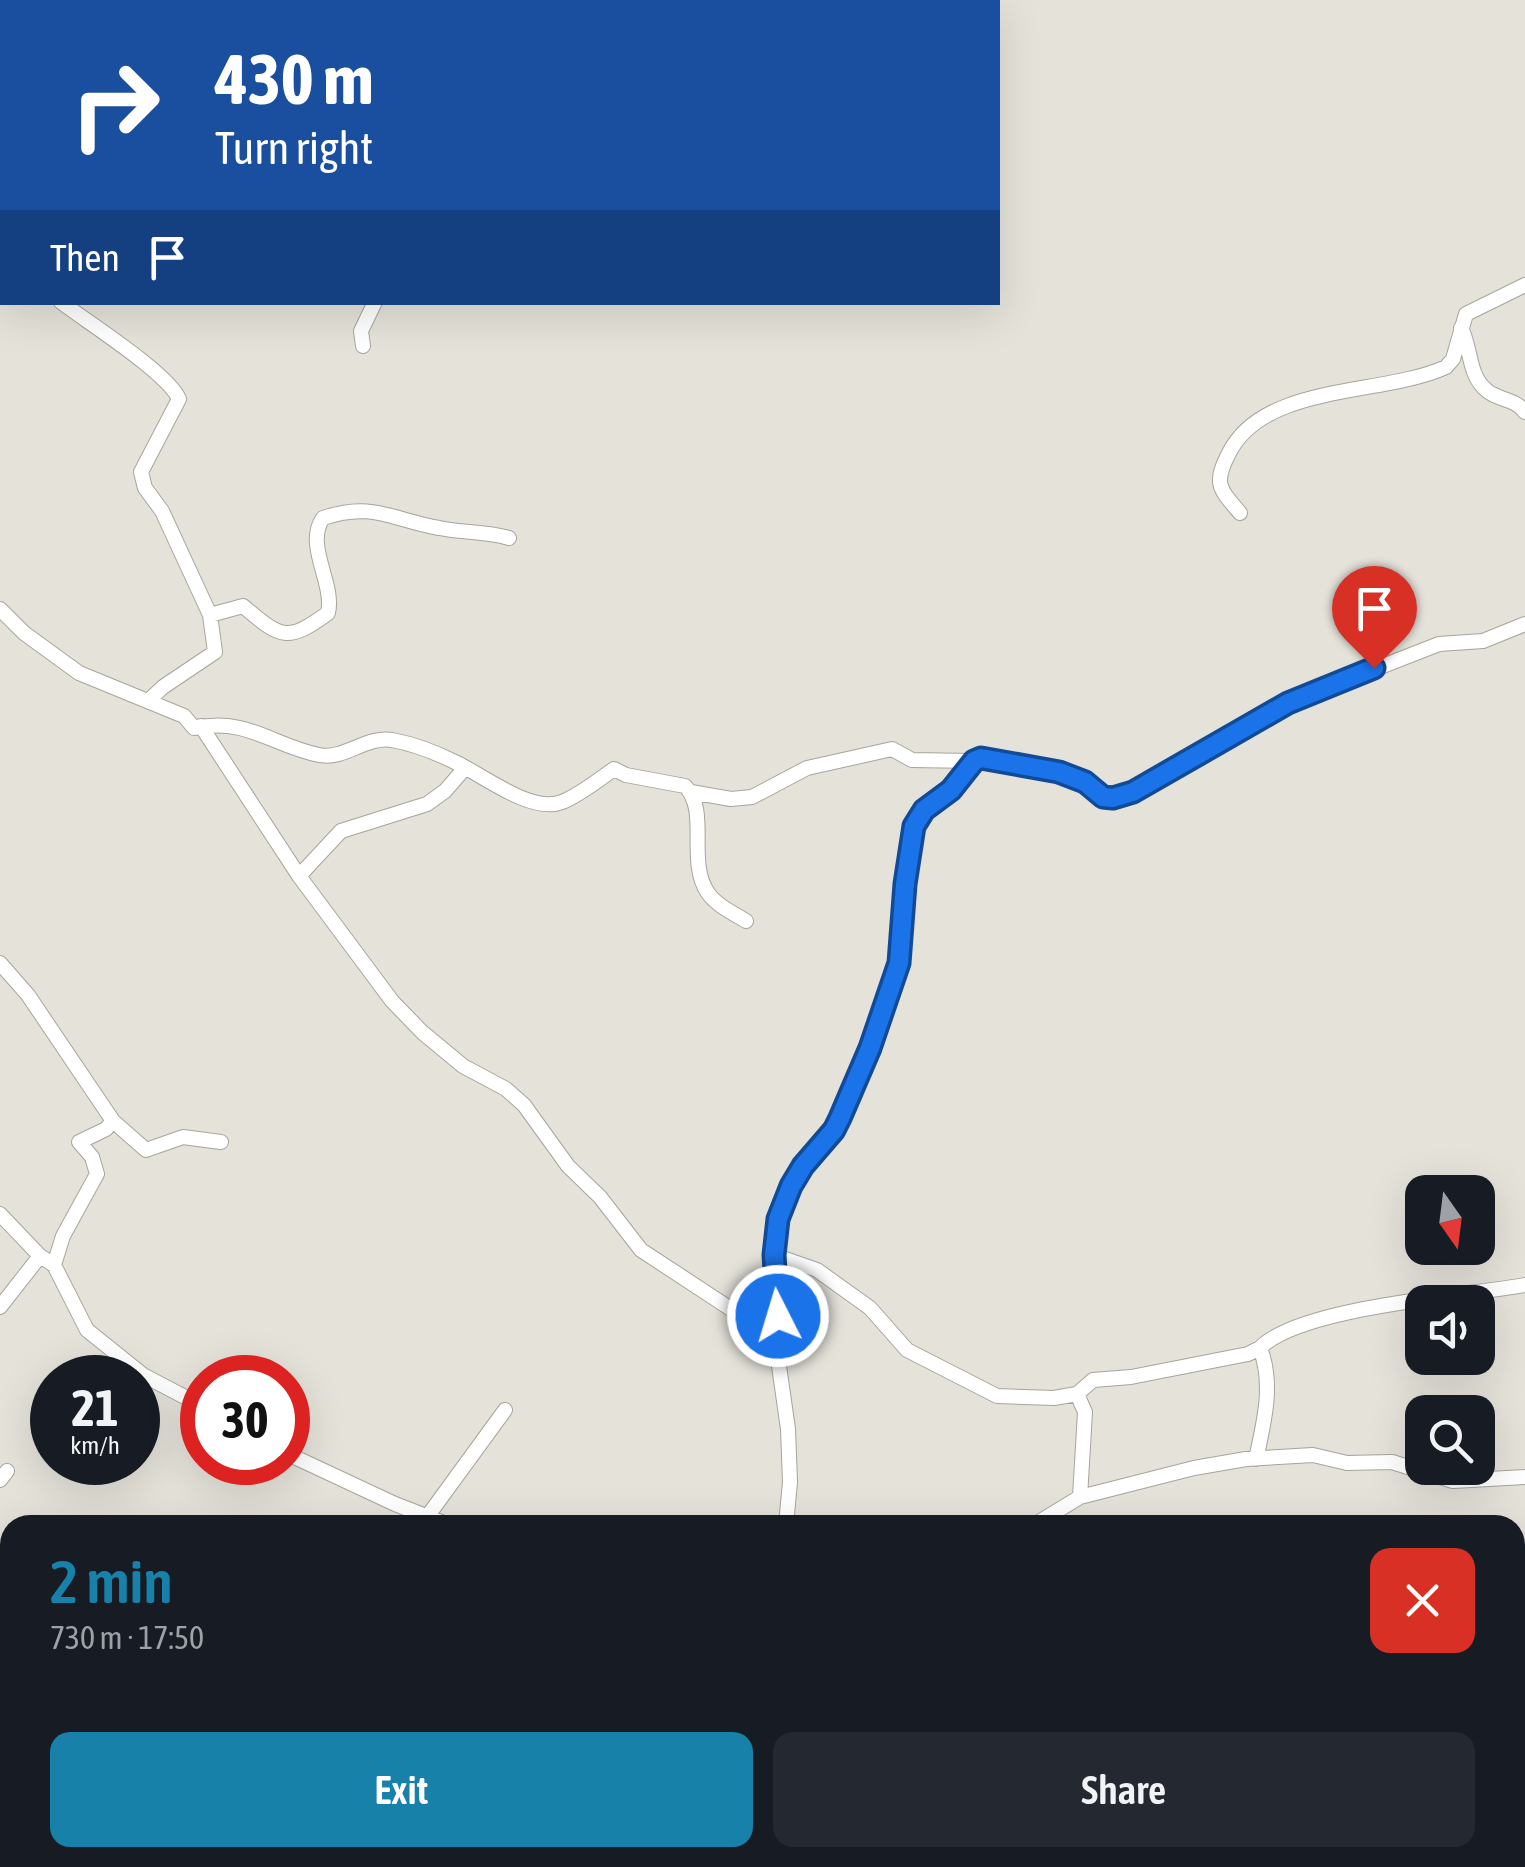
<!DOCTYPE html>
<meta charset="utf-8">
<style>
:root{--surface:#171b24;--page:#242831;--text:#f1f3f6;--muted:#9ea1a6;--accent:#1781aa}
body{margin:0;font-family:"Asap Condensed",sans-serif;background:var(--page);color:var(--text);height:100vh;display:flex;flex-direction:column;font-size:38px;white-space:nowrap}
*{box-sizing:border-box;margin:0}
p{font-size:32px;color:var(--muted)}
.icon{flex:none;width:55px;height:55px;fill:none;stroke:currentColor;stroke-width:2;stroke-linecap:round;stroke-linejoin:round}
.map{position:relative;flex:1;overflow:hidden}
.sheet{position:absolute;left:0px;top:1515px;width:1525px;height:352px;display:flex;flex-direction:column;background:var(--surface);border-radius:30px 30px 0 0;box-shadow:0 10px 40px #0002}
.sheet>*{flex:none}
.hud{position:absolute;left:0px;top:0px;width:1000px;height:305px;box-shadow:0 10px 40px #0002;background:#1a4fa0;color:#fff;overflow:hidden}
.needle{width:65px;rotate:166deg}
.fabs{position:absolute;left:1405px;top:1175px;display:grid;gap:20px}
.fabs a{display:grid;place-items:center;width:90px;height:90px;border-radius:20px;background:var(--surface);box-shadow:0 10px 40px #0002;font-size:50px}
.speed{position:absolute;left:30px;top:1355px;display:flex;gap:20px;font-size:50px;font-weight:700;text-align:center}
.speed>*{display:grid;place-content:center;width:130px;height:130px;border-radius:50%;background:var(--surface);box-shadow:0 10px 40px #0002;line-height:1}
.speed small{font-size:25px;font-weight:400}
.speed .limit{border:15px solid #d22;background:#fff;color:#111}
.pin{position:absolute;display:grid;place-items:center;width:85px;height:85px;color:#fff;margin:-102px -42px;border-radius:50% 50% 50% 0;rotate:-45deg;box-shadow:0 0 10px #0007}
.pin .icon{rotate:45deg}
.me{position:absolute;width:110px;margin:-55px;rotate:355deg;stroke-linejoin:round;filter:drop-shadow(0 0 8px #0008)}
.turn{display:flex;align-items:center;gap:35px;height:210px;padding:0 50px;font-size:45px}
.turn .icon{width:130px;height:130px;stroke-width:2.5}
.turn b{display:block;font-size:70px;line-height:85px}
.then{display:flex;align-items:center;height:95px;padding:0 50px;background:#0003;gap:20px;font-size:38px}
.round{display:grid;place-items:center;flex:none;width:105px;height:105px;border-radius:20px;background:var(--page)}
.headline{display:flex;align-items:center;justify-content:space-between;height:170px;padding:0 50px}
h1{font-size:60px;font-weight:600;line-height:75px;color:var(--accent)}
.cta{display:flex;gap:20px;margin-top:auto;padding:20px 50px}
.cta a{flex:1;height:115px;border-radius:20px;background:var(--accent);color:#fff;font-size:40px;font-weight:600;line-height:115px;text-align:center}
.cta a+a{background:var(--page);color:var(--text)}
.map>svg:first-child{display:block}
</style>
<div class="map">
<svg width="1525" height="1867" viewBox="0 0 1525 1867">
<rect width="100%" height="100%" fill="#e4e2d9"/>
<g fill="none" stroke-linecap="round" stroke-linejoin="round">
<g stroke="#a6a59c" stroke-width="16">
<path id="minor" d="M140,0L142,2
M929,0V2
M300,2L301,0
M661,2L664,0
M0,142L2,141
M0,289L2,288
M61,302C87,322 168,373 179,399L141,472L145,488L162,511L210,615L215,652L163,687L148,701
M1461,328C1471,347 1468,372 1484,388C1496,401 1514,397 1525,412
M363,346L361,331L375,302
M1240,513C1219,488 1213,484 1229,453C1264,383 1383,396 1446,367L1453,359L1466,314L1525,285
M0,609L24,633L79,673L184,716L194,728L201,726L299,876L392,1001L422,1032L463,1066L506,1089L524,1105L568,1166L600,1197L641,1250L775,1338
M210,615L243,606C280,637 286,644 328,613C335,583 304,545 323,518C373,501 392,520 439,528C463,533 485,531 509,538
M195,728C247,717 273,746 319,755C345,760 365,736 392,740C414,744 437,753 457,763C484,776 532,814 562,802C580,795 598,780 614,769L626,775L685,786C710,811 686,861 708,893C716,905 733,913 746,921
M691,792L731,799L752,797L807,768L892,749L912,760L974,761
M299,876L341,831L427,804L445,791L465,768
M0,963L28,995L113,1121L146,1150L183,1137L221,1142
M0,1214L40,1256L54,1265L87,1330L143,1375L202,1406
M774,1255L817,1270L870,1308L907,1350L997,1396L1054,1398L1077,1394
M54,1265L63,1236L97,1174L92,1157L79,1142L106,1129L113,1121
M0,1307L40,1256
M1260,1348C1300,1307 1464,1296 1525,1285
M288,1454L395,1504L449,1525
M0,1480L7,1471
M1080,1497L1085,1412L1077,1394L1093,1380L1131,1377L1248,1354L1260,1348C1274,1384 1264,1422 1256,1459
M427,1517L505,1410
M786,1525L790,1482L788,1429L775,1338L778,1302L774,1255L779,1219L791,1186L803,1166L834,1131L870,1048L899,963L905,884L914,826L924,810L951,791L974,761L981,758L1059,773L1085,782L1103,797L1113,798L1133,792L1288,703L1439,644L1483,641L1525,624
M1034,1525L1080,1497L1194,1468L1246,1459L1313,1455L1347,1463L1392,1462L1453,1481L1525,1477
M0,1681L10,1686
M1515,1824L1525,1826
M273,1858L279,1867
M470,1858L573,1863L602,1858
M631,1858L632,1867
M776,1858L777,1867
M985,1858L988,1867
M54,1867L60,1858
M455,1867L456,1858
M1298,1867L1302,1858"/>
</g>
<use href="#minor" stroke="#fff" stroke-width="14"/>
</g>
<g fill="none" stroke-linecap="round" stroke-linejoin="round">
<g stroke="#114b97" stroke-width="25">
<path id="route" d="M778,1316L774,1255L778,1219L791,1186L803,1166L834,1130L840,1118L870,1048L899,963L905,884L914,826L924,810L951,790L974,761L981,758L1059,772L1085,782L1103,797L1113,798L1133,792L1288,703L1374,668"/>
</g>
<use href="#route" stroke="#1a73e8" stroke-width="18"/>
</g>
</svg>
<div class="fabs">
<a><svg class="needle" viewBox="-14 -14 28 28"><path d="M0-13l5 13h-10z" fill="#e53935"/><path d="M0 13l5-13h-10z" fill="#9ea1a6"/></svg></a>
<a><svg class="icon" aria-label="sound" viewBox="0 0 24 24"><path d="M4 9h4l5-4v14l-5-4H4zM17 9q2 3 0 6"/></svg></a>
<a><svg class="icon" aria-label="search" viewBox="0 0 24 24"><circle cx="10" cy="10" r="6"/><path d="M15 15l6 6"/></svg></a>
</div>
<div class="speed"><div>21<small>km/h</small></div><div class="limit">30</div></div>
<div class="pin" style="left:1374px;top:668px;background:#d93025"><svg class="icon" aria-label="arrive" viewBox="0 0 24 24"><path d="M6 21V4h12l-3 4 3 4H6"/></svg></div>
<svg class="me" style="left:778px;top:1316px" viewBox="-20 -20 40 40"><circle r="17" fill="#1a73e8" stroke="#fff" stroke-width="3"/><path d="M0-11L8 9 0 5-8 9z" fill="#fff"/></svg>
<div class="hud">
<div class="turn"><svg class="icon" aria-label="right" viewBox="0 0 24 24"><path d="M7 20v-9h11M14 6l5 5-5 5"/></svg><div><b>430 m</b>Turn right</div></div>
<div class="then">Then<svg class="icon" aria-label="arrive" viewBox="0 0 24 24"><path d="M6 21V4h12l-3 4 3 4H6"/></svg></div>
</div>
<section class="sheet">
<div class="headline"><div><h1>2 min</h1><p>730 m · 17:50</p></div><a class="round" style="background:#d93025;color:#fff"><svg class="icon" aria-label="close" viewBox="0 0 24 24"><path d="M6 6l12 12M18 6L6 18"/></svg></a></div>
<div class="cta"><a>Exit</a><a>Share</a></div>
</section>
</div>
